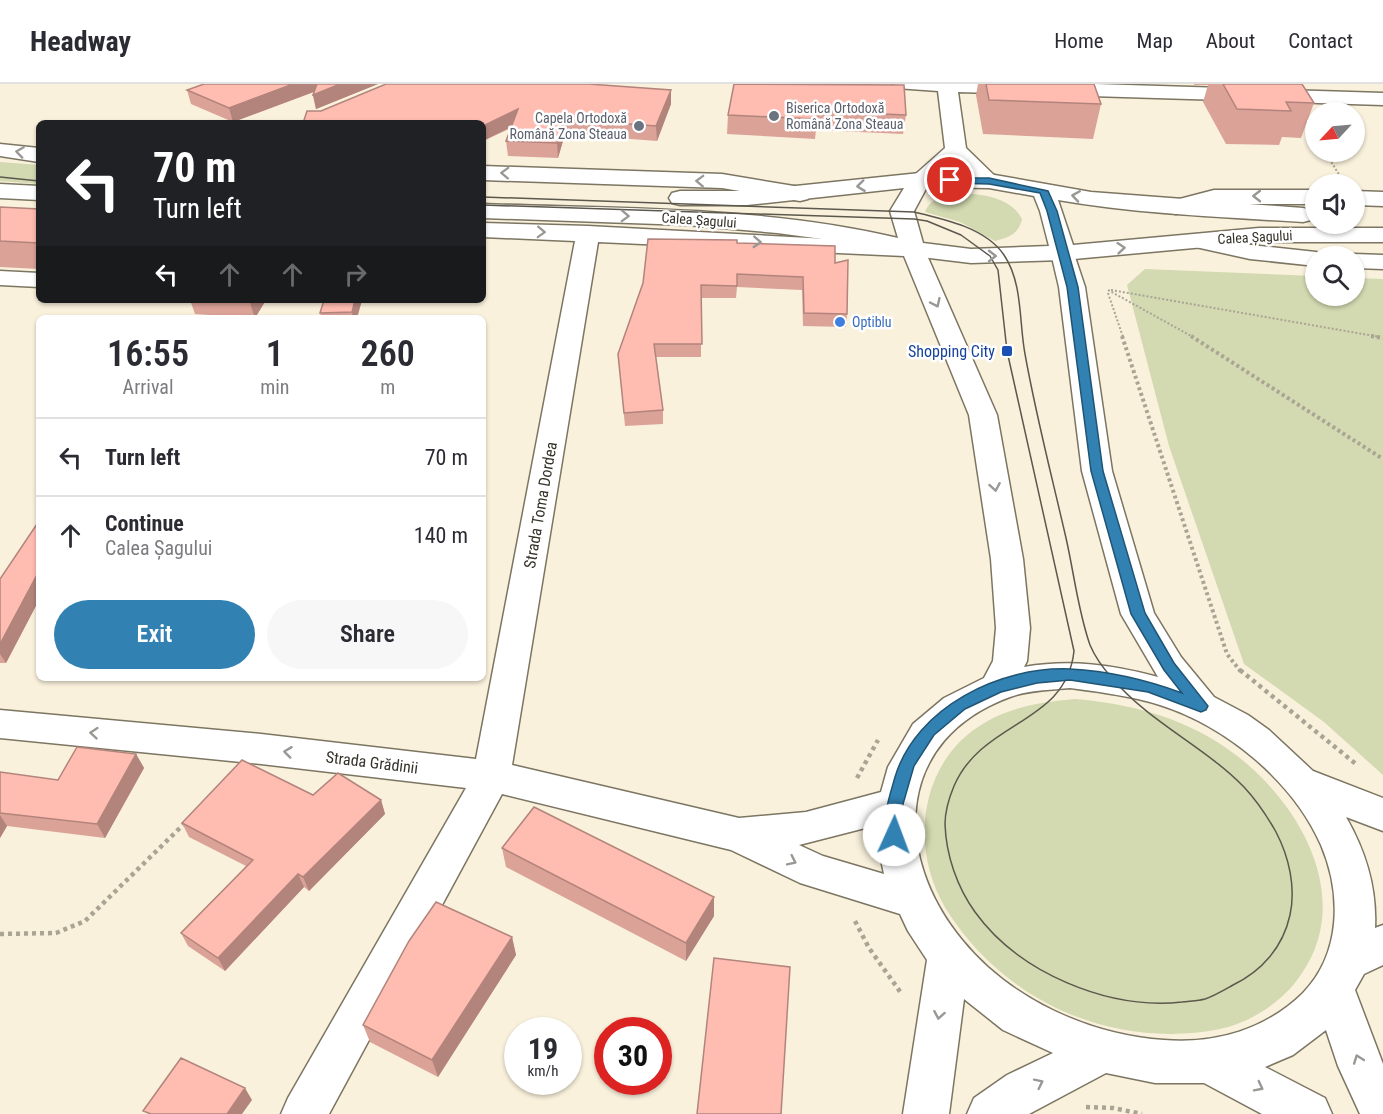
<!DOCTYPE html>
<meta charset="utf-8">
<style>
:root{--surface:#fff;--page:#f7f7f7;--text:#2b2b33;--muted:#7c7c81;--line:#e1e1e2;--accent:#3181b3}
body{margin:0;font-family:"Roboto Condensed",sans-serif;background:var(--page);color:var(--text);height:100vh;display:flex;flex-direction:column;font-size:22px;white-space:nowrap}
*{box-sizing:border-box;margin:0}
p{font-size:20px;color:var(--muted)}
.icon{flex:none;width:33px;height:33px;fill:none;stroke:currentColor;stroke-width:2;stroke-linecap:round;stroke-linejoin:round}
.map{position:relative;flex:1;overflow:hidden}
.details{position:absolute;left:36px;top:231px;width:450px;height:366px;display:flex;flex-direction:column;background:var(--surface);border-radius:9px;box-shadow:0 2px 4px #0004}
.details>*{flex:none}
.top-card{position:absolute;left:36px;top:36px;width:450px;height:183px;border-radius:9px;box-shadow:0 2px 4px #0004;background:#202124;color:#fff;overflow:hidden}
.needle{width:39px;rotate:244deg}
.fabs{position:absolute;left:1305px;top:18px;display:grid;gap:12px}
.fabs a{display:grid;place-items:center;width:60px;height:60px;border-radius:50%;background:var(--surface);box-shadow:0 2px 4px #0004;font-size:30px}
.speed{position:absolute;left:504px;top:933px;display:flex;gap:12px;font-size:30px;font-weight:700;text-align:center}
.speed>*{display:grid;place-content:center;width:78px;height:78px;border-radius:50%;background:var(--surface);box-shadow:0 2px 4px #0004;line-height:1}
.speed small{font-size:15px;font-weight:400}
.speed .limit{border:9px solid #d22;background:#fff;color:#111}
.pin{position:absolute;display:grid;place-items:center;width:51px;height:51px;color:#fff;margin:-26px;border:3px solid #fff;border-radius:50%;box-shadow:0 2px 6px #0007}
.me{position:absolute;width:66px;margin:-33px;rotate:2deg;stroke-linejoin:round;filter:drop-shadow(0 0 4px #0008)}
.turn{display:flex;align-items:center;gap:21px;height:126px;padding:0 18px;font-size:27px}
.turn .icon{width:78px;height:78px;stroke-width:2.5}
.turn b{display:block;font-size:42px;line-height:51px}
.lanes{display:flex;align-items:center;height:57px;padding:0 18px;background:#0003;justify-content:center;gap:30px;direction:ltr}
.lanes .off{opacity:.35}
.eta{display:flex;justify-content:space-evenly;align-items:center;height:102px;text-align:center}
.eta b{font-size:36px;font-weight:600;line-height:42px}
.action{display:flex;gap:12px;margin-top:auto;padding:12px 18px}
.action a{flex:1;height:69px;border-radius:36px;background:var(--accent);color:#fff;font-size:24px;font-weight:600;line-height:69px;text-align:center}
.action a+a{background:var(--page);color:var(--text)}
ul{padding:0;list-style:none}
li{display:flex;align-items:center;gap:18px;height:78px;padding:0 18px;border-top:2px solid var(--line)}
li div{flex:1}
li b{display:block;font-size:22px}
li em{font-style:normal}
header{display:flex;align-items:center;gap:36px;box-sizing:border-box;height:84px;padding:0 30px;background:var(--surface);border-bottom:2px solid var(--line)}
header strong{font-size:28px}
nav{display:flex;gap:33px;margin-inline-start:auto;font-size:21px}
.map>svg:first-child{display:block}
</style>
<header>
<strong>Headway</strong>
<nav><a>Home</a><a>Map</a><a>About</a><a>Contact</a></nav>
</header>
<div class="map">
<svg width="1383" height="1030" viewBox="0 0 1383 1030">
<rect width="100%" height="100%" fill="#f9f1dc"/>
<path fill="#d3d9b0" d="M0,78L39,81V100L0,97Z
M964,109C986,111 1011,114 1022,135C1019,150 1008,154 995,157L960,138L925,128C931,112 949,110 964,109Z
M1145,185L1315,192L1316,212H1354L1355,194L1383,195V691L1324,638L1244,580L1169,362L1127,201Z
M1075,615C1122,619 1166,629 1207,652C1286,695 1362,806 1300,892C1282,918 1252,938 1220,945C1113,966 1004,918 946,825C908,762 920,675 986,638C1013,622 1044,618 1075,615Z"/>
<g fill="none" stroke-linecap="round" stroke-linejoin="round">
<g stroke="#7c7562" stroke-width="3">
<path id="minor" d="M893,0H1095L1383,9V21L958,8L966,64L1000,97L997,102C979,106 968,89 956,77C943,88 930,105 912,101L909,96L945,64L938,7L896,4Z
M483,82L722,90L800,103L808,105L811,110L808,115L800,117L722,104L483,96Z
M1214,106H1316V120H1215L1176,130L1168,128L1164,123L1168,118Z
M1354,107L1383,108V122L1354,121Z
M483,139L588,142L922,160L997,331L1023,475L1030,544L1027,577L1024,583C1071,575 1113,581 1158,593L1121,530L1082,387L1059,203L1051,169L1054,164L1063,162L1072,164L1085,203L1112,387L1154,529L1181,573L1214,613L1248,631L1269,646L1313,687L1383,714V747L1346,733C1366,768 1377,804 1375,844L1383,841V881L1364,890L1355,906L1383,980V1030H1360L1338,982L1326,946L1293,971L1265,983L1325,1014L1332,1030H1262L1204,999H1155L1106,989L1029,1030H967L974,1014L1007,991L1053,969L1003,946L964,915L949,1030H903L927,876L908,847L900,830L800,799L731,766L502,710L329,1030H281L288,1014L466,704L261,680L0,654V626L261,650L476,675L575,157L483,153ZM598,158L904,172L969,331L991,475L996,544L993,577L984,594L944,614L913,640L888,683L881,708L806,728L739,734L512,681ZM1070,604C1100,608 1131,612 1160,621C1226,642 1293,697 1321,761C1342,810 1341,870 1303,909C1265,946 1216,960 1164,956C1089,951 1010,915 962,856C892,771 895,655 1010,613C1028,606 1051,606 1070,604ZM877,741V757L884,790L823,772L799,761Z
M1199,150L1250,161L1316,168L1326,172H1316V182L1250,175L1191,162L1187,157L1191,152Z
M1354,170L1383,171V185L1354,184V172H1345Z
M0,187L39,189V203L0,201Z"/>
</g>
<g stroke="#7c7562" stroke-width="3">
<path id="major" d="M0,60L39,64V78L0,72Z
M920,89L989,90L1091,108L1303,124L1311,126L1315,131L1311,136L1303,138C1222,133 1139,130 1058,116L1073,161L1259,144H1383V158H1259L1063,176L971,179L913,172L867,161L777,149L687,141L483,134V120C621,125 763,122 898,154L890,127L904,104L747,121H680L672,119L669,114L672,109L680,107H747ZM927,103L989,104L1034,112L1040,127L1049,162L971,165L923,159L914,127Z
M0,100L39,102V116L0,114Z"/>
</g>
<path stroke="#aaa494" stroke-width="2" stroke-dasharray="2 2" stroke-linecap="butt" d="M1306,38L1316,53
M1325,68L1340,92
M1108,206L1193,253
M1111,206L1380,253
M1108,209L1123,253"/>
<path stroke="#aaa494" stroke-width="4" stroke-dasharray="3 3" stroke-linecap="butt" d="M1122,252L1227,570L1241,588
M1191,252L1383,375
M1371,252L1383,254"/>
<path stroke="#aaa494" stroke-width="4.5" stroke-dasharray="4 4" stroke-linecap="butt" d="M1240,586L1356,680
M857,694L878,656
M855,837L869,864L901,909
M0,850L56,849L85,837L185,739
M1086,1023L1113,1024L1142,1030"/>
<use href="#minor" fill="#fff" fill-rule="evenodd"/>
<use href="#major" fill="#fff" fill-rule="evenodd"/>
<path stroke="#5c584d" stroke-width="1.5" d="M0,93L39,97
M483,113L914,128C944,135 986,144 1004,171C1023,199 1019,239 1025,270C1036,332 1052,393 1066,454C1074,489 1078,527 1090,561C1095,573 1103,584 1112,594C1150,639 1204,662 1244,703C1257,717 1267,732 1276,748C1289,773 1296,803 1290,831C1283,863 1262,887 1233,901C1224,906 1214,912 1205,915C1198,917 1189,917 1182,918C1108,926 1019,889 975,828C957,803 946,771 945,740C945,727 949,714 954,702C983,635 1066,641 1074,567L1007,267L998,186L990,172L961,151L927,137L914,135L483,121"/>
</g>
<path fill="#dba298" d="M378,0L316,25L313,11L314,8L233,38L191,20L187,6Z
M734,0L906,31L903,50L816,46L815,55L727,50L728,31Z
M978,0H1094L1101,20L1093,55L983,50L976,11Z
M1194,0H1302L1314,19L1301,54L1282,53L1279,61L1226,60L1203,18L1208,1H1194Z
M671,20L657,57L565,50L558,74L508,72L506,57L511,44L483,57V39H303L321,27Z
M0,123L39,125V185L0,183Z
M737,159L835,179L847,230L846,243L803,242L802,206L737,203L736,214H701V273H656L663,326V340L625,342L618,270Z
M190,216H266L255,234L195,230Z
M362,216L357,234H322L320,229Z
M39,437V516L6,579H0V495Z
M137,594H220L219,596L137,595Z
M287,594H436L383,597L382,594Z
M136,670L144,684L105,754L7,742L0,754V688L58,696Z
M313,711L381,716L385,730L309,807L304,803L225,887L188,862L181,849L246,782L189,753L182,739Z
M502,764L714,813V832L686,877L506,783Z
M512,853L516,871L438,993L370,958L363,941Z"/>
<path fill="#b2847c" d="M293,0H323L324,4L233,38L229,24Z
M340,0H378L316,25L313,11Z
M671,6V20L657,57L656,42Z
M518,25L519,39L483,57V42Z
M564,35L565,50L558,74L557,59Z
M249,216H266L255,234Z
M355,216H362L357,234H353L352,228Z
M39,487V516L6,579L0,570V560Z
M136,670L144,684L105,754L97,740Z
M381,716L385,730L309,807L303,793Z
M0,731L7,742L0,754Z
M298,790L304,803L225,887L218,874Z
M714,813V832L686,877V859Z
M512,853L516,871L438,993L432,976Z
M245,1004L252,1016L242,1030H227Z"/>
<path fill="#ffbcb1" stroke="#b2847c" stroke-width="1.5" d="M204,0H293L229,24L187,6Z
M317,0H340L313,11Z
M386,0H589L671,6L656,42L564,35L557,59L506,57L518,25L483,42V39H425L419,37L418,39H303L307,27H321Z
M734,0L904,1L906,31L817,27L816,35L728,31Z
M986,0H1094L1101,20L989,16Z
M1223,0H1302L1314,19L1286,18L1291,27L1237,25Z
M0,123L39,125V159L0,157Z
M648,155L737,156V159L835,162V179L848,176L847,230L804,229L803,193L737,190V202L701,201L702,260H654L663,326L624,329L618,270L643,199Z
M324,216H355L352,228L320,229Z
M39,437V487L0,560V495Z
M77,663L136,670L97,740L0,729V688L58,696Z
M242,676L313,711L338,689L381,716L303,793L298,790L218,874L181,849L253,776L182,739Z
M534,723L714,813L686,859L502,764Z
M436,818L512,853L432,976L363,941L409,857Z
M714,874L790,883L781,1030H697Z
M181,974L245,1004L227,1030H151L143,1027Z"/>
<defs><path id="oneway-chevron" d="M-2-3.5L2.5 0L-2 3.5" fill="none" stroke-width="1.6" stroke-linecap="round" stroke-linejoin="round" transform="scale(1.5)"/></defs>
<g stroke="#9a9894">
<use href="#oneway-chevron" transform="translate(20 68) rotate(-172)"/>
<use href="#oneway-chevron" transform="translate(505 89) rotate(-178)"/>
<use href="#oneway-chevron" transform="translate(700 97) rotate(-178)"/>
<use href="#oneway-chevron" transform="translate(861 102) rotate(173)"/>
<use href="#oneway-chevron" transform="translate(1076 112) rotate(-171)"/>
<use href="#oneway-chevron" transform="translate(1257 112) rotate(180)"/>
<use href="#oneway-chevron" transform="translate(625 132) rotate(2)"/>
<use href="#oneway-chevron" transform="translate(541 148) rotate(2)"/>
<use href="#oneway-chevron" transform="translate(757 158) rotate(3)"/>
<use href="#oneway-chevron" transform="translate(1121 164) rotate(-5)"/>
<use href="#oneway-chevron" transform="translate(992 172)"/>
<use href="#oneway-chevron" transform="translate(936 219) rotate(65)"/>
<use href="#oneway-chevron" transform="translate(995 403) rotate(80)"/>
<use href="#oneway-chevron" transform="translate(94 649) rotate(-175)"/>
<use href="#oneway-chevron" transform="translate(288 668) rotate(-173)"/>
<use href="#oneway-chevron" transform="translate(792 777) rotate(26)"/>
<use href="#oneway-chevron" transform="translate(939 931) rotate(100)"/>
<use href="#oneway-chevron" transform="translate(1358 975) rotate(-110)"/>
<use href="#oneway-chevron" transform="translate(1039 999) rotate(-26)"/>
<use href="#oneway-chevron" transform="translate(1259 1003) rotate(27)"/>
</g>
<path fill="#3181b3" stroke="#205474" stroke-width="1.5" d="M947,94H989L1048,107L1057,127L1078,203L1103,387L1145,529L1174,579L1208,622L1206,626L1201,628L1148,608L1070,596L1037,599L1001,608L965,625L934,651L914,682L903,720L902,751L900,756L894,758L888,756C880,738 890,711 895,693C916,623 1001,582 1070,585C1108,587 1147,596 1182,609L1164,586L1131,530L1091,387L1067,203L1047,127L1040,109L989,100L950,99L945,96Z"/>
<g fill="#6b7280" stroke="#fff" stroke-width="2">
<circle cx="774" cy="32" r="6"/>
<circle cx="639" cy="42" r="6"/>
</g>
<circle fill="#3f7fe0" stroke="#fff" stroke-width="2" cx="840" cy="238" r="6"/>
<rect fill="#1a4fb4" stroke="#fff" stroke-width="2" x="1001" y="261" width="12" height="12" rx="3"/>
<g text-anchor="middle" stroke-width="5" stroke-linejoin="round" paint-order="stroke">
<g font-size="14" fill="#5b616d" stroke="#fff" text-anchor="start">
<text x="786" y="29">Biserica Ortodoxă<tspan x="786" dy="16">Română Zona Steaua</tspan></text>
<text x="627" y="39" text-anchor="end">Capela Ortodoxă<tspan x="627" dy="16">Română Zona Steaua</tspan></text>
</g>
<g font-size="14" fill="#35322a" stroke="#fff">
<text transform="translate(699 136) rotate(4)" y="5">Calea Șagului</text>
<text transform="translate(1255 153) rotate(-3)" y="5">Calea Șagului</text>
</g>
<g font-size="14" fill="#366cbe" stroke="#fff" text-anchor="start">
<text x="852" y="243">Optiblu</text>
</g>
<g font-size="16" fill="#164399" stroke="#fff" text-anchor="end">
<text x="995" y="273">Shopping City</text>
</g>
<g font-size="16" fill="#35322a" stroke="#fff">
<text transform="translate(540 421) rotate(-80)" y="6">Strada Toma Dordea</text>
<text transform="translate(372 678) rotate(7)" y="6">Strada Grădinii</text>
</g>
</g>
</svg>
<div class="fabs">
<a><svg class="needle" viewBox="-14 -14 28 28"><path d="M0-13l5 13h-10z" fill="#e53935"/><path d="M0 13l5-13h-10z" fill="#7c7c81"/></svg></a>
<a><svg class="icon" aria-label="sound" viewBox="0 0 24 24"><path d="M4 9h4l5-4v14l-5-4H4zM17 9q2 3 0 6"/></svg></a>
<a><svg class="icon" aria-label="search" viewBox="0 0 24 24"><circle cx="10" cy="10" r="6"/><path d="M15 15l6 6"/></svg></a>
</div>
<div class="speed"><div>19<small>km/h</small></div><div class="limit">30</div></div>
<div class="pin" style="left:950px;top:96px;background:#d93025"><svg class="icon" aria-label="arrive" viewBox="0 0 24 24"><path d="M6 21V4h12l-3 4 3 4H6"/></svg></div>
<svg class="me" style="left:894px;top:751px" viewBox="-20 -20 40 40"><circle r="19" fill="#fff"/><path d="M0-13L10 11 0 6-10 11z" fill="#3181b3"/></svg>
<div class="top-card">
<div class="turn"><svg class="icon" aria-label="left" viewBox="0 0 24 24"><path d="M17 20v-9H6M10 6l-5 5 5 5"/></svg><div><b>70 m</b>Turn left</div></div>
<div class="lanes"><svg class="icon" aria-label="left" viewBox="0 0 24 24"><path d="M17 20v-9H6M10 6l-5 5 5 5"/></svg><svg class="icon off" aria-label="ahead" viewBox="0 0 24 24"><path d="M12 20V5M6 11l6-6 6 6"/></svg><svg class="icon off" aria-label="ahead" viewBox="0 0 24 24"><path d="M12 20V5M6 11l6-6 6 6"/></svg><svg class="icon off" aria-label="right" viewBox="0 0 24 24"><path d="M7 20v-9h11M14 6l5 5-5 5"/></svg></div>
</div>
<section class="details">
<div class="eta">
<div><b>16:55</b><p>Arrival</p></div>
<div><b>1</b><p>min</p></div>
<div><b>260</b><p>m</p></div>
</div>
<ul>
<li><svg class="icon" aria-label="left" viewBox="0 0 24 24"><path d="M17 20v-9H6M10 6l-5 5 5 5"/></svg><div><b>Turn left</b></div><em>70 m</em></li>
<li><svg class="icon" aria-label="ahead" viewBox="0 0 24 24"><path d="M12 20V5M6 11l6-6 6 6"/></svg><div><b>Continue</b><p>Calea Șagului</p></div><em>140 m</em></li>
</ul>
<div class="action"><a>Exit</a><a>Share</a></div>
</section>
</div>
